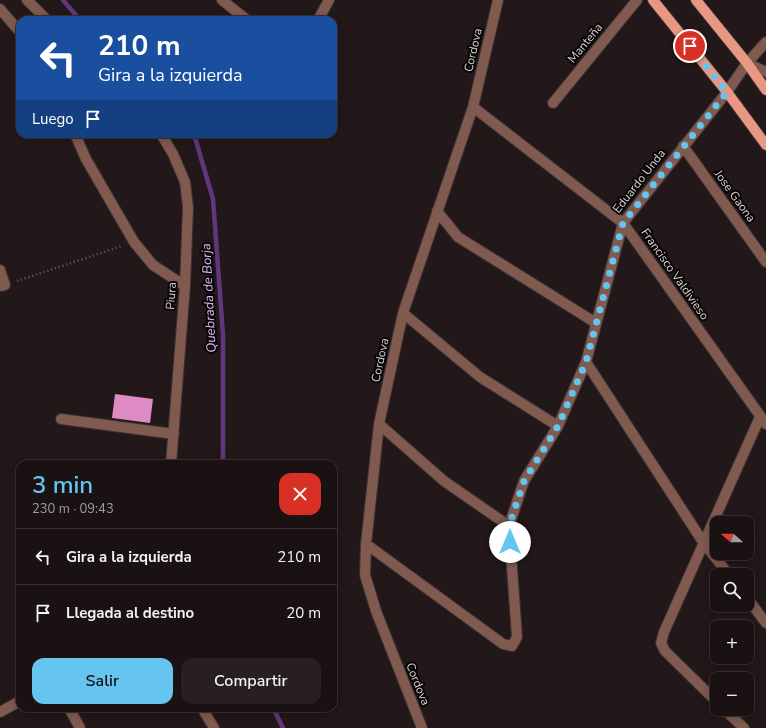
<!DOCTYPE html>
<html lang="es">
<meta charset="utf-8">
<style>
:root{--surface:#1a1113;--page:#271f21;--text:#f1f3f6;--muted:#9f9da0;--line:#383133;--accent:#65c5ee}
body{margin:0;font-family:"Nunito Sans",sans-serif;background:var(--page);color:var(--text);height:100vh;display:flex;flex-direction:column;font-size:15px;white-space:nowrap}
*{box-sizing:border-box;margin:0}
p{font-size:13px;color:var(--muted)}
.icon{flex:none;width:22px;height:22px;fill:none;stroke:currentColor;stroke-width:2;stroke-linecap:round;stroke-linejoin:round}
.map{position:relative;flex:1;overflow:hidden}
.details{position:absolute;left:16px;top:460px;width:321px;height:252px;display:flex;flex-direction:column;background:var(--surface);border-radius:12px;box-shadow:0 2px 10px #0003,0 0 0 1px var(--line)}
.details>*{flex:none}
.hud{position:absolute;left:16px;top:16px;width:321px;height:122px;border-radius:12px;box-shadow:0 2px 10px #0003,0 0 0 1px var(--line);background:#1a4fa0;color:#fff;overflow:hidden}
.needle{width:26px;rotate:290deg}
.tools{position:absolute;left:710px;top:516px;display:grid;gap:8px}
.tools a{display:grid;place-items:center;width:44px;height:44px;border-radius:8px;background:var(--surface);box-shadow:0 2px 10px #0003,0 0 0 1px var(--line);font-size:20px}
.pin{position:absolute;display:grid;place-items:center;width:34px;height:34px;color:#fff;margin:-17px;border:2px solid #fff;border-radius:50%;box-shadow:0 1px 4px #0007}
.me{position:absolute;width:44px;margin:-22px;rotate:0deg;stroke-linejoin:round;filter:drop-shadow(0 0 3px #0008)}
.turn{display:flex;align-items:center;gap:14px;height:84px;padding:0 16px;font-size:18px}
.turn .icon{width:52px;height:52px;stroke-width:2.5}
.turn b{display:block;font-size:28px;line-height:34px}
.then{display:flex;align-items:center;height:38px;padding:0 16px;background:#0003;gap:8px;font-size:15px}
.round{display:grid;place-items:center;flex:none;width:42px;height:42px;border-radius:12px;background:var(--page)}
.summary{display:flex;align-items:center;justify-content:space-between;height:68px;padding:0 16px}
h1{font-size:24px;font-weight:600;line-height:30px;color:var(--accent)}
.button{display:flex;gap:8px;margin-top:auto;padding:8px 16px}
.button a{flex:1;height:46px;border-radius:12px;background:var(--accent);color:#111;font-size:16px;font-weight:600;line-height:46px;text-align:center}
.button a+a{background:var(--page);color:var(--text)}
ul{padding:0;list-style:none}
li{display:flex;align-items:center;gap:12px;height:56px;padding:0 16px;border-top:1px solid var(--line)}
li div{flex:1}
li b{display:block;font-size:15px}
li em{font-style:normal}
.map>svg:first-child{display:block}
</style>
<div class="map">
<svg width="766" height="728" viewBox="0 0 766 728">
<rect width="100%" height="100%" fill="#221719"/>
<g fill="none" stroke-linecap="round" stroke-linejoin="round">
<path stroke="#63357b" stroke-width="4.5" d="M63,0L80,20
M194,134L213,199L223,335V464
M273,708L283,728"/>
</g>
<path fill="#dd8bc2" d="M115,394L153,399L150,423L112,418Z"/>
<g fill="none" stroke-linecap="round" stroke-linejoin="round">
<g stroke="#3c3133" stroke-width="12">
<path id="minor" d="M27,0L47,20
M222,0L247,20
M0,9L20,32
M318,20L329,0
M747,63L766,72
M553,103L637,0
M473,107L623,223L766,424
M75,134L86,159L134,242L153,265L185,286
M161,134L173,154L185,182L188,207L185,286L171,464
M683,146L766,262
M437,211L458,237L596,323
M0,270L5,285L0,286
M403,313L480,377L558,426
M586,362L703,542L729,575
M61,419L174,434
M379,424L444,481L509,526
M366,544L503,644L512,646L517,637L509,526L524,481L558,426L586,362L623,223L727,92L747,63L766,42
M747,598L766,623
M717,702L665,651L661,643L664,632L760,417
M69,708L80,728
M202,708L214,728
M724,709L744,728
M0,712L20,701
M422,728L376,611L365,575L366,544L379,424L403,313L473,107L498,0"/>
</g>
<g stroke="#3c3133" stroke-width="12">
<path id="major" d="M653,0L727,92L766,145
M696,0L747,63L766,90"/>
</g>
<path stroke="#6a6062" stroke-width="2.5" stroke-dasharray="1 3" stroke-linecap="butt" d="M17,281L122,246"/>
<use href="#minor" stroke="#80594f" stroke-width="10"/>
<use href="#major" stroke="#e89782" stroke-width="10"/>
</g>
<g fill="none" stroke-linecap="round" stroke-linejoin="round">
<path stroke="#65c5ee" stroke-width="7" stroke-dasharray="0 12.6" d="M510,542L509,526L524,481L558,426L586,362L623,223L727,92L690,46"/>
</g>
<g text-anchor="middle" stroke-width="4" stroke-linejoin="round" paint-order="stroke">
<g font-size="12" fill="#dad2d3" stroke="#080505">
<text transform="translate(585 43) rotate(-51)" y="4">Manteña</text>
<text transform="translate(473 50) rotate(-77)" y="4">Cordova</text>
<text transform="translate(639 181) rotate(-52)" y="4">Eduardo Unda</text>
<text transform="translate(735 196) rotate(54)" y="4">Jose Gaona</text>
<text transform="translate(675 274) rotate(55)" y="4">Francisco Valdivieso</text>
<text transform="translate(171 296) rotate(-86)" y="4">Piura</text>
<text transform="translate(380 360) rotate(-78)" y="4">Cordova</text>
<text transform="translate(418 684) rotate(68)" y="4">Cordova</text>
</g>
<g font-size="13" font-style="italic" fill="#e2bdf9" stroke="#080505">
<text transform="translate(208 298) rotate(-93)" y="5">Quebrada de Borja</text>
</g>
</g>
</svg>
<div class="tools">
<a><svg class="needle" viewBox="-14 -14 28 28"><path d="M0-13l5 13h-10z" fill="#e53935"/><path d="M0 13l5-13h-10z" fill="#9f9da0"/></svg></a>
<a><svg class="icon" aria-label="search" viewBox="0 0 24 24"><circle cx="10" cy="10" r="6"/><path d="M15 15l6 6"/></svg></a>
<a>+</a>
<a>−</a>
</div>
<div class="pin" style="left:690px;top:46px;background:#d93025"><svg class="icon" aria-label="arrive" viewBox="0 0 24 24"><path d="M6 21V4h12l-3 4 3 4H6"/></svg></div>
<svg class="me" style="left:510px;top:542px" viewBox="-20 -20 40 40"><circle r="19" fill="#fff"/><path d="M0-13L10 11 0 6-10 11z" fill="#65c5ee"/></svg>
<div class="hud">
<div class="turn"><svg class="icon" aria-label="left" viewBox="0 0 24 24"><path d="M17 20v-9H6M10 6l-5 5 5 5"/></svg><div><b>210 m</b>Gira a la izquierda</div></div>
<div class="then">Luego<svg class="icon" aria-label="arrive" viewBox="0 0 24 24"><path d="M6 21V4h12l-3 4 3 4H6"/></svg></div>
</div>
<section class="details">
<div class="summary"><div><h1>3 min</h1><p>230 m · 09:43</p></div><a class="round" style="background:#d93025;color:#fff"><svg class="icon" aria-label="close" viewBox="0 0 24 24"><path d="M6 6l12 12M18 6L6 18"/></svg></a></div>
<ul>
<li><svg class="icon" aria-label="left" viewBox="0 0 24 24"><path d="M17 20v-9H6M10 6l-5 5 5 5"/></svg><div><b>Gira a la izquierda</b></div><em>210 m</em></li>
<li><svg class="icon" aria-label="arrive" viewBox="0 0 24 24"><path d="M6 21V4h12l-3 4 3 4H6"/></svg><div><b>Llegada al destino</b></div><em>20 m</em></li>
</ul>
<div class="button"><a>Salir</a><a>Compartir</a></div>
</section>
</div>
